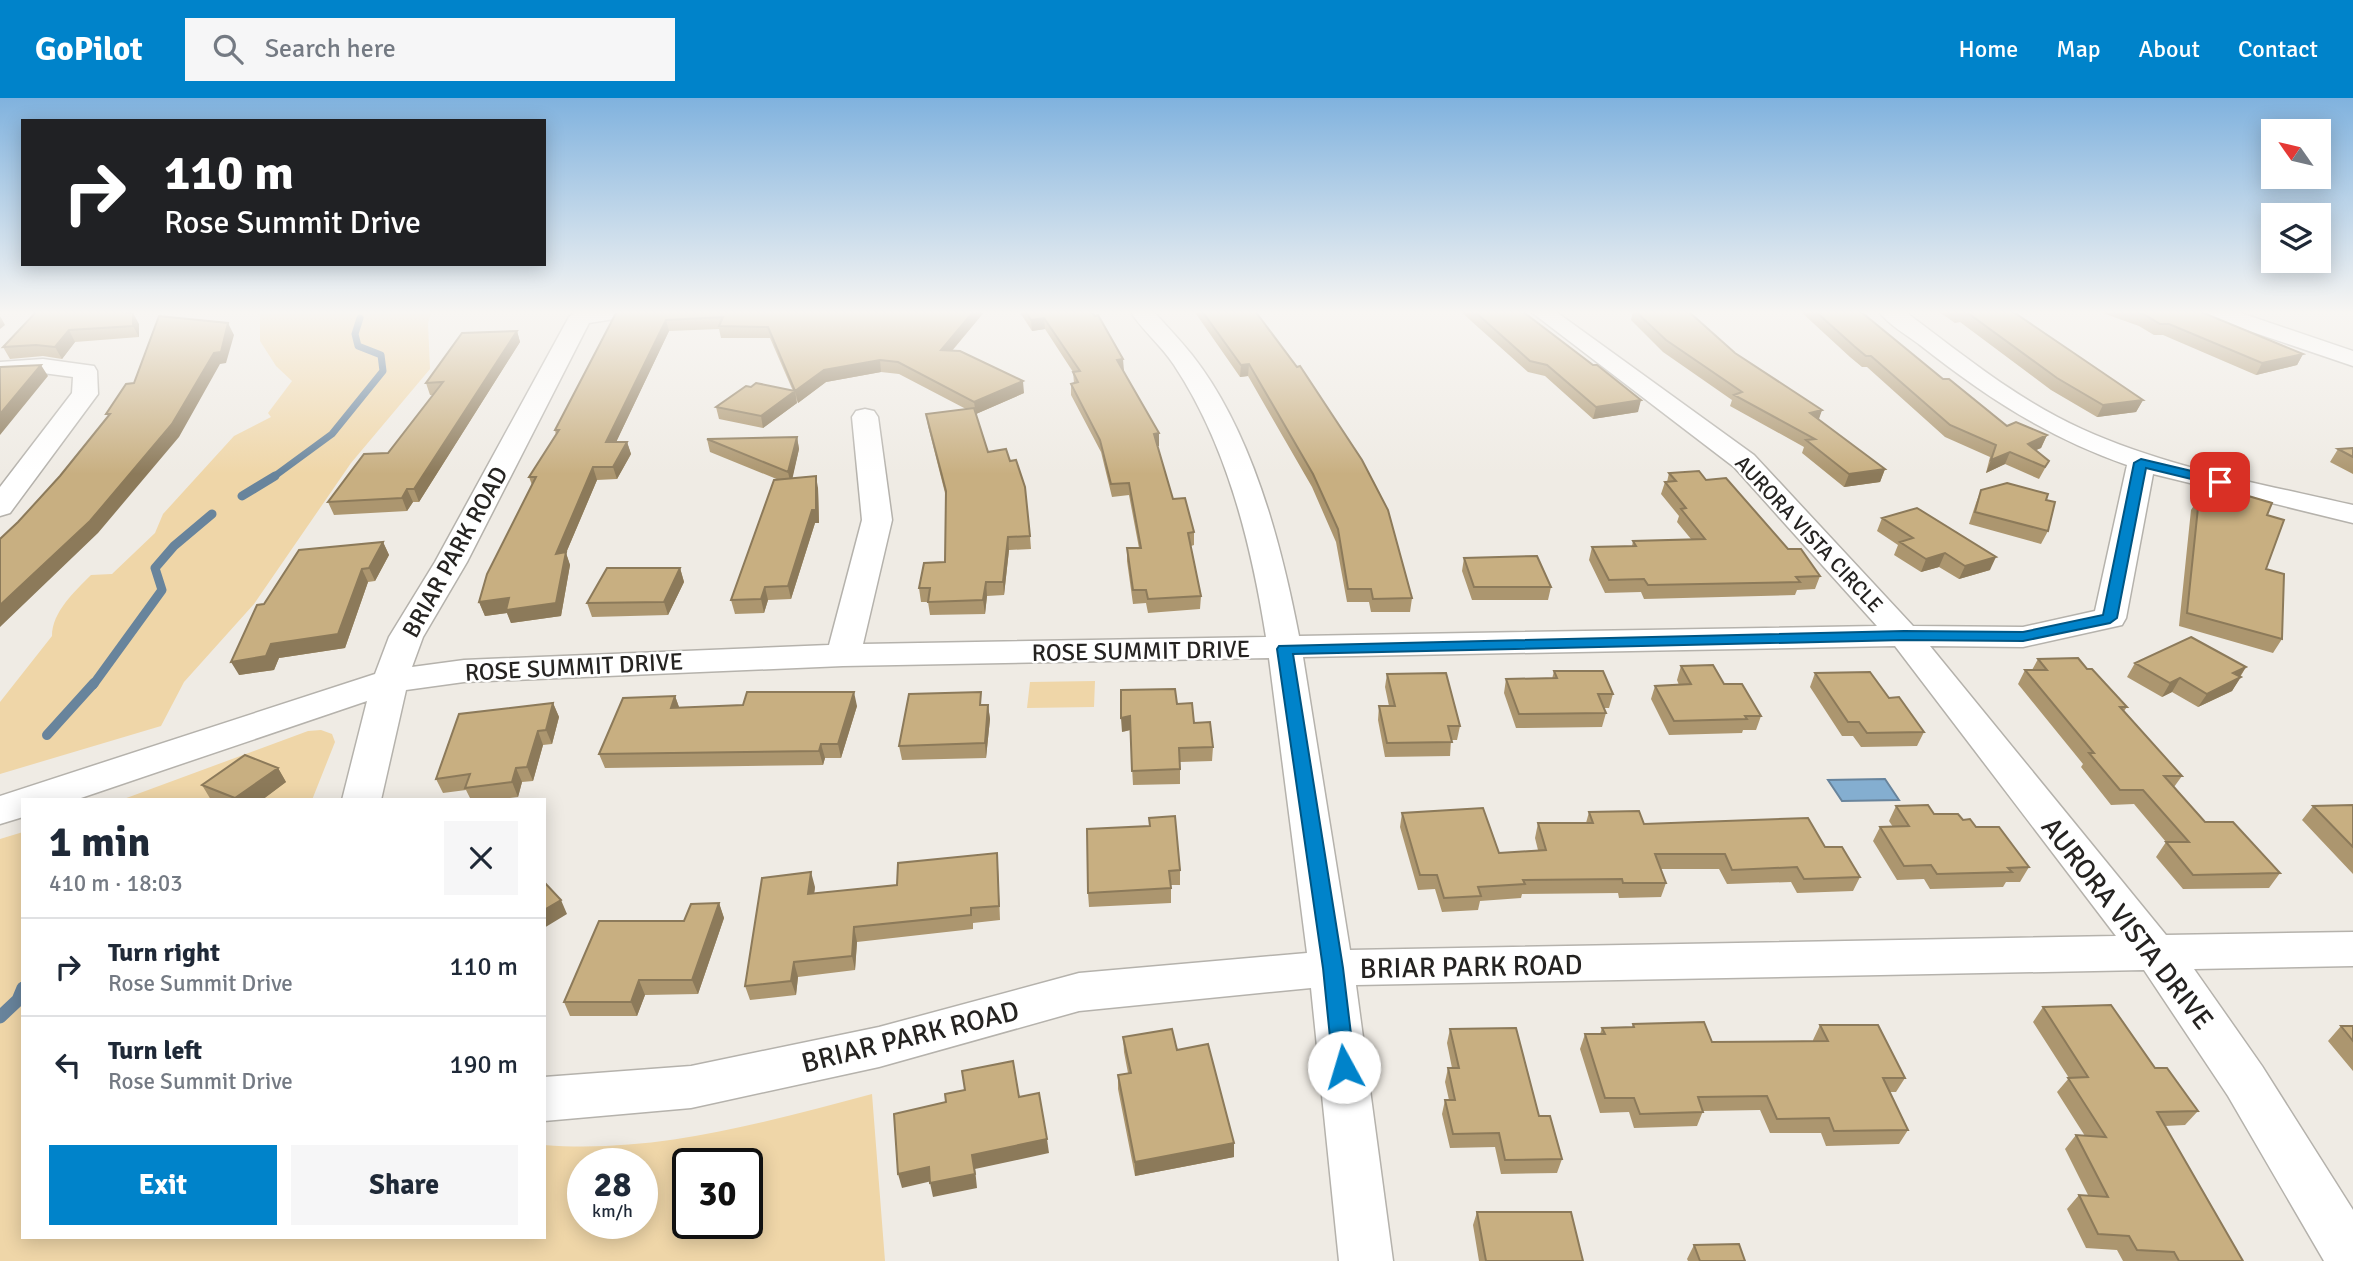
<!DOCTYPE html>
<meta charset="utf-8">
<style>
:root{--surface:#fff;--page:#f6f6f7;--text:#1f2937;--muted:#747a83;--line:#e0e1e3;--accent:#0083ca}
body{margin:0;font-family:Signika,sans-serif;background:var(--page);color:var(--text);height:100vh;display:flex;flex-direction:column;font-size:26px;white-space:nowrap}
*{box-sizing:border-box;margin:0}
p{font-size:23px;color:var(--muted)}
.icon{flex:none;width:38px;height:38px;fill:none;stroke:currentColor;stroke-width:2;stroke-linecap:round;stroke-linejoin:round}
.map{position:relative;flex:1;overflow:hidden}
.sheet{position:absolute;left:21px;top:700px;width:525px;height:441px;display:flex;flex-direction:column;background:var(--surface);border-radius:0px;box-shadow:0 4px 18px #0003}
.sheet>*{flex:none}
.hud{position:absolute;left:21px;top:21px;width:525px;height:147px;border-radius:0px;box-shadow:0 4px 18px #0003;background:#202124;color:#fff;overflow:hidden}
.needle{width:46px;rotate:304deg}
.tools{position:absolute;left:2261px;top:21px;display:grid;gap:14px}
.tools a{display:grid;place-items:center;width:70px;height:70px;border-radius:0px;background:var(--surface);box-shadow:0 4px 18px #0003;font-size:35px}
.speed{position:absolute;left:567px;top:1050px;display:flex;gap:14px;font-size:35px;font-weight:700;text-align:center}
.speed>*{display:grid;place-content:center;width:91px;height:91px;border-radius:50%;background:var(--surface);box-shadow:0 4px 18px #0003;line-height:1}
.speed small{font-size:18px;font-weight:400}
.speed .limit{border:4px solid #111;border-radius:10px;background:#fff;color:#111}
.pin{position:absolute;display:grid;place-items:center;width:60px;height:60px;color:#fff;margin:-30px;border-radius:14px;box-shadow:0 4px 10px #0006}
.me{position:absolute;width:77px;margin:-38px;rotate:354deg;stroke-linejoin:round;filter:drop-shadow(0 0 5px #0008)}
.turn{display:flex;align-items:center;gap:24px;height:147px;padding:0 28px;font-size:32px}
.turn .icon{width:91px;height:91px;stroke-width:2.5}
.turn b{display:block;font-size:49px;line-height:60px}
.round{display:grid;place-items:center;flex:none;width:74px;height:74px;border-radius:0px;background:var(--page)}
.overview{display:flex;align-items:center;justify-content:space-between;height:119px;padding:0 28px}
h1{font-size:42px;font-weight:700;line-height:52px}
.primary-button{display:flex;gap:14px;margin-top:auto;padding:14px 28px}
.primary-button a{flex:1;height:80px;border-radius:0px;background:var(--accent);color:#fff;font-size:28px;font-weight:700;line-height:80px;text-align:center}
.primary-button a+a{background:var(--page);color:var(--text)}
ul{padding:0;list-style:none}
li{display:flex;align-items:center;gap:21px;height:98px;padding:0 28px;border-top:2px solid var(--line)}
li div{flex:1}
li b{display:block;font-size:26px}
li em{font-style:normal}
header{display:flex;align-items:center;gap:42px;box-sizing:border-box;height:98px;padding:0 35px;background:var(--accent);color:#fff}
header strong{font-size:33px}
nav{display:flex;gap:38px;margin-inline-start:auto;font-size:24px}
.search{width:490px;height:63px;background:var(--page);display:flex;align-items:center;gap:18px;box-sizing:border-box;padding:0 24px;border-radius:0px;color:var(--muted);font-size:26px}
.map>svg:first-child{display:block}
</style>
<header>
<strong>GoPilot</strong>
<div class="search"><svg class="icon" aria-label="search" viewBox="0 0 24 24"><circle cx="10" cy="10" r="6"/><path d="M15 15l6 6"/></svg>Search here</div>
<nav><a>Home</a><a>Map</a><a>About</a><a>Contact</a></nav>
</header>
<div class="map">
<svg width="2353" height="1163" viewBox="0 0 2353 1163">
<rect width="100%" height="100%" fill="#efebe4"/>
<path fill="#efd6a8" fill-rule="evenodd" d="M260,213H432L428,225L430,271L351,365L254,506L184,584L161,628L0,676V604L52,538C52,514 75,493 91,477L112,476L155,435L163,416L234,338L271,319L268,315L292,283L276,268L260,243Z
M1095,583L1094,609L1027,610L1030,584Z
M321,632L332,636L335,644L312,702H121L308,633Z
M23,734V1139H544V1047C655,1056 766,1024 872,996L885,1163H0V741ZM583,1066H642V1125H583ZM688,1066H747V1125H688Z"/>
<path fill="#84aed0" stroke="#68849c" stroke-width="2" d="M1885,681L1899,702L1842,703L1828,682Z"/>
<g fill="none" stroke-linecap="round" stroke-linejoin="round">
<path stroke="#68849c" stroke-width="7" d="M272,380L332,336L383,273L381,257L358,248L355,236L360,220"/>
<path stroke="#68849c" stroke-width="9" d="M242,398L275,378
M93,587L162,492L155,470L174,448L212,416"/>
<path stroke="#68849c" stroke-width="10" d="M47,637L94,585"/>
<path stroke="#68849c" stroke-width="13" d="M0,919L18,902L23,890"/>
<g stroke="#b5b2ac" stroke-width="3">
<path id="street" d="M577,213H636L633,218L589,225L467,464L423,539L412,569L464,562L829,547L862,422L852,319L856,313L865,311L874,313L878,319L892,422L863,546L1266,539C1251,445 1227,347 1174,267C1161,247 1142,232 1130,213H1153C1166,227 1180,242 1192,257C1252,333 1281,445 1299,538L1877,528L1734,369L1530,213H1555L1754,357L1913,528L2023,529L2095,513L2127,367C2047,339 1986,299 1920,247C1907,237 1887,226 1879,213H1904C1961,255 2017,302 2082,331C2168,370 2262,386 2353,407V425L2153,376L2126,520L2122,527L2023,549L1930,548L2166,837L2353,834V868L2194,871L2262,968L2353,1112V1163H2324L2228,998L2144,872L1356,887L1393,1163H1339L1311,890L1079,913L879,969L691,1010L544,1023V979L691,968L879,929L1079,875L1307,855L1269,560L843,568L464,584L406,592L381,702H342L367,603L75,702H23V719L0,726V698L375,576L389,539L435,464L569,219ZM1895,548L2116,838L1350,852L1303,559Z
M2202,213H2235L2353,253V268L2205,218Z
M43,261L94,268L97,273L98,296L10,415L0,418V389L72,295L73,279L43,275L0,278V264Z"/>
</g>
<use href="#street" fill="#fff" fill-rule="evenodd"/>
</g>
<path fill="#ac966f" d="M37,213L139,226V239L75,244L62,261L43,258L10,261L3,249Z
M617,213H985L952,253L1024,295L976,316L988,354L1030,438L1031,451L1009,452L1004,497L987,498L985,516L930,517L928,504H921L919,490L945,464L946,399L928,328L926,316L966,311L899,276L881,274L826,284L798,305L796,300L797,305L763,330L719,321L716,309L793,293L770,240H721L719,231L669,233L616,344H627L631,356L617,381L597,382L566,455L570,467L561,518L511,525L507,515L485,518L479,504L532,387L529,379L556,337L555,332Z
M1019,213H1091L1124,273H1123L1159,348H1157L1173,401L1194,434V447L1191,448L1201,498L1200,511L1148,515L1146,505L1133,506L1127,463V450H1139L1129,397L1112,399L1101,354L1071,297V286L1074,285L1073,274L1045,231L1032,233Z
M1194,213H1255L1412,500L1410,514H1371L1369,504H1347L1336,444L1312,389L1248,278L1240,279Z
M1460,213H1522L1638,314L1593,321L1545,278L1528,274Z
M1633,213H1688L1735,255L1822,312L1818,321L1885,371L1880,384L1844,389L1802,355L1804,349L1730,308L1732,302L1663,254L1631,222Z
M1800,213H1860L1943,281L2007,328L2047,337L2041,350L2036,352L2049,363L2039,381L2005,366L1986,375L1990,359L1945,339L1867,269H1862L1850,259Z
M1938,213H2012L2143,302L2136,314L2097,319L2051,292L1960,224L1955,225Z
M2097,213H2199L2303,256L2297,267L2256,277L2163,237H2154L2139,228Z
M517,233L520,244L419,404H413L407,413L334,417L328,404L388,355L433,297H430L426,285Z
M797,339L799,351L792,380L818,390L819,425H815L791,501L768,502L764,515L735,516L731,502L779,382L710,354L707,341Z
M2353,350V376L2330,364L2338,351Z
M1669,375L1706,382L1820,478L1815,491L1797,492L1795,497L1644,501L1641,494L1605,495L1589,462L1592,449L1632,448L1633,443L1691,441L1677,424L1679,418L1661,396L1665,384H1667Z
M2211,387L2267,417L2266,471L2282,541L2273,555L2179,528L2191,412L2199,400L2203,401Z
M1981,392L2046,402L2048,433L2041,446L1969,426L1976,405Z
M1882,420L1990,472L1959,481L1939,469L1921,474L1894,457L1898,447L1877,433Z
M383,444L389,457L375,483L368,484L345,550L279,560L274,572L239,577L264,506Z
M1464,460L1551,489L1548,502H1472L1462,473Z
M680,470L684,484L668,517L592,519L587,505Z
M2038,561L2087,571L2127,609L2124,613L2182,678L2174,689L2205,724L2280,775L2269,790L2183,791L2156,759L2166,744L2134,706L2111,707L2081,669L2083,666L2018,586L2025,572H2032Z
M2135,565L2246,569L2232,593L2198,609L2172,594L2162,599L2127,579Z
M1681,568L1724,586L1761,618L1756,632H1743L1742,635L1669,637L1651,601L1655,588L1679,587L1677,582Z
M1554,573L1613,596L1609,610H1604L1606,615L1602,629L1516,630L1504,595L1506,581H1552Z
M1815,575L1889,600L1924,634L1917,648L1861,649L1853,638H1842L1810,589Z
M1387,576L1460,628L1457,642H1451L1450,658L1385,659L1378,622L1379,608H1389L1385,589Z
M675,598L679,609L857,608L841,660H825L823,667L605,670L599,656Z
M553,605L559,619L552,646L543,647L533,683L522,684L518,699L493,702H471L466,692L443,695L436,681Z
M1177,606L1213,649L1212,663L1180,664V686L1133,687L1130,632L1122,634Z
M983,607H988L990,621L986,660L902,662L899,648Z
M278,670L286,684L262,702H211L202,687Z
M2353,707V776L2302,722L2313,708Z
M1896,708L1963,722L1976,729L2029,769L2020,784H2006L2003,789L1930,791L1924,781L1897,782L1873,743L1880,729H1893L1889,723Z
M1589,714L1644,726L1825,749L1860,779L1853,793L1797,795L1791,784L1727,786L1719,771H1660L1666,785L1661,799L1619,800L1618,795L1522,796L1521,800L1480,803L1478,812L1442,814L1435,791L1418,792L1400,729L1402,715L1499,755L1538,752L1535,740L1538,725H1586Z
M1149,728L1180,772V787H1171V805L1089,809L1088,795Z
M998,770L1000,822L973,825V831L857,844L855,872L798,879L796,897L750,902L745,888L815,789L814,796L897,787Z
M719,805L724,820L698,896L645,897L637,918H570L564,904L684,823Z
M2043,909L2155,970L2198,1013L2185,1027L2165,1028L2243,1163H2123L2117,1152L2086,1150L2067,1111L2079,1097H2088L2065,1051L2076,1037L2085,1038L2057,994L2069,980L2033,924Z
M1633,926L1712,944L1813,943V942L1820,927L1905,980L1896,994H1890L1908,1032L1899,1046L1826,1048L1821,1035H1770L1760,1012L1703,1013L1697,1028L1634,1030L1629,1014L1600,1015L1580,951L1585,936H1600L1602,930H1632Z
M2341,928H2353V973L2328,943Z
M1450,931L1539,1018L1562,1061L1557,1075L1501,1076L1495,1049L1450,1050L1442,1016L1445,1002H1449L1445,984L1448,970H1452L1447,945Z
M1123,939L1177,952L1234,1045V1059L1135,1078L1118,991V977L1128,975L1124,954Z
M1477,1114L1583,1163H1479L1473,1127Z
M1694,1147L1745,1163H1688L1687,1161Z"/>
<path fill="#8c7a5a" d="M974,213H985L943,263L941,252Z
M133,215L139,226V239L133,228Z
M0,218L5,227L0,231Z
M1044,220L1045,231L1032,233L1031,222Z
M666,222L669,233L610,357L606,344Z
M228,225L234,237L226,265L220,266L179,339L98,435L0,529V507Z
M69,232L75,244L62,261L55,249Z
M517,233L520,244L419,404L414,391Z
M2303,256L2297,267L2256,277L2262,265Z
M1123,261L1124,273H1117V262Z
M880,262L881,274L826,284L798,305L795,293L824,272Z
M1249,266L1248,278L1240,279L1241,267Z
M41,267L48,278L0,337V316Z
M1023,283L1024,295L976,316L974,304Z
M795,293L797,305L763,330L761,318Z
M1641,302L1638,314L1593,321L1596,309Z
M2143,302L2136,314L2097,319L2103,307Z
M1822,312L1818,324L1810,315Z
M1159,335V348H1154V336Z
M2047,337L2041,350L2022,358L2028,346Z
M797,339L799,351L791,387L788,374Z
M627,344L631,356L617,381L613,369Z
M2010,354L2005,366L1986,375L1991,362Z
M593,369L597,382L566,455L570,467L561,518L511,525L507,515L485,518L479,504L556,456Z
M1885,371L1880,384L1844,389L1849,376Z
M816,378L818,390L819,425H815L791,501L788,488Z
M407,391L413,404L407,413L402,400Z
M1008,439L1009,452L1004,497L1003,484Z
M383,444L389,457L375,483L369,470Z
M1945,455L1939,469L1921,474L1926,461Z
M1996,459L1990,472L1959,481L1965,468Z
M680,470L684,484L668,517L664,504Z
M362,471L368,484L345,550L279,560L274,572L239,577L231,564L271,546Z
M986,484L987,498L985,516L983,502Z
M765,489L768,502L764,515L761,501Z
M2246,569L2238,581L2241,579L2232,593L2198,609L2207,596L2233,575Z
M2180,580L2172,594L2162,599L2170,585Z
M854,594L857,608L841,660L838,646Z
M675,598L680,612L671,610Z
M553,605L559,619L552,646L546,632Z
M988,607L990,621L986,660L985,645Z
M1130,618V632L1122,634L1121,620Z
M538,633L543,647L533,683L527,669Z
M821,646L825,660L823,667L819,653Z
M278,670L286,684L262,702H236L235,700Z
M516,670L522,684L518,699L512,684Z
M811,774L815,789L812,811L808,796Z
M561,802L567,816L544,830V812Z
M719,805L724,820L698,896L692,882Z
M854,829L857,844L855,872L852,858Z
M794,864L798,879L796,897L791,883Z
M639,882L645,897L637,918L631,904Z
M1047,1041L1049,1055L975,1071L977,1090L933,1099L930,1085L972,1057Z
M1234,1045V1059L1135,1078V1064Z
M929,1069L932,1083L902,1090L898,1076Z"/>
<path fill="#c8af81" stroke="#8c7a5a" stroke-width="2" d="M37,213H112L133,215V228L69,232L55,249L36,247L3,249Z
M617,213H974L941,252L960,253L1023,283L974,304L898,264L880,262L824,272L795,293L768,229L719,228L723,219L666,222L606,344H627L613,369H593L556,456L566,454L556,505L506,512L509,500L479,504L487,476L536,379H529L559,332H555Z
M1025,213H1091L1095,218L1098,217L1123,261L1117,262L1159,335L1154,336L1173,401L1185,400L1194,434L1188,435L1201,498L1148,501L1146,492H1133L1127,450H1141L1129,385L1111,386L1100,342L1071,286L1078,284L1073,274L1080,273L1044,220L1031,222Z
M1202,213H1255L1297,269L1300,268L1362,362L1388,412L1412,500L1373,501L1371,491H1348L1338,431L1313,376L1249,266L1241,267Z
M1474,213H1522L1593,267H1597L1641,302L1596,309L1547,267L1530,263Z
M1635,213H1688L1735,255L1822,312L1810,315L1885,371L1849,376L1806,342L1815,341L1734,297L1742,294L1666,242Z
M1815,213H1860L1943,281H1949L2007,328L2016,324L2047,337L2028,346L2049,363L2045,369L2010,354L1991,362L1996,347L1950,327L1871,258H1866L1854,248Z
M1958,213H2012L2143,302L2103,307L2057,280L1965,213Z
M2134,213H2199L2303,256L2262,265L2169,226H2160L2145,217Z
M159,218L228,225L221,254L214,255L172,326L90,423L0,507V441L18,424L60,378L110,316H106L126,286L134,285Z
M517,233L414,391H407L402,400L328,404L364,356L388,355L443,284L426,285L462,235Z
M41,267L0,316V269Z
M756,285L795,293L761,318L716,309L746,288L751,289Z
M974,310L988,354L1006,351L1010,363L1016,362L1025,389L1030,438L1008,439L1003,484H986L983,502L928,504L930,490H919L924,465L945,464L946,393L926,316Z
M797,339L788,374L707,341Z
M2353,350V359L2338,351Z
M1699,373L1706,382L1726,380L1788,451H1801L1820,478L1796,479L1800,484L1648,487L1644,481L1609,482L1592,449L1636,448L1633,443L1705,441L1681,411L1686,410L1665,384L1676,383L1669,375Z
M816,378V412H812L788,488L765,489L761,501L731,502L774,382Z
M2007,385L2048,396L2046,402L2055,404L2048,433L1975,414L1981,392Z
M2211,387L2272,405L2267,417L2284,422L2266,471L2284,476L2282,541L2187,515L2199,400L2205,401Z
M1917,410L1996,459L1965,468L1945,455L1926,461L1900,444L1913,440L1882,420Z
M383,444L369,470L362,471L338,536L271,546L266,558L231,564L257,507L264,506L299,452Z
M1537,458L1551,489H1474L1464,460Z
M607,470H680L664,504L587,505Z
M2191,539L2246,569L2233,575L2241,579L2207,596L2180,580L2170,585L2135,565Z
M2078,560L2087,571H2092L2127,609H2120L2182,678H2164L2205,724H2233L2280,775L2193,777L2166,744H2189L2143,692H2120L2089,655H2094L2025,572H2047L2038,561Z
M1713,567L1724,586H1742L1761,618H1745L1747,621L1674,623L1655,588L1691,586L1681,568Z
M1554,573H1603L1613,596H1598L1606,615L1519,616L1506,581L1557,580Z
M1870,574L1889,600L1899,599L1924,634L1867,635L1859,624H1848L1815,575Z
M1446,575L1460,628H1448L1452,644L1387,645L1379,608H1395L1387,576Z
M1175,591L1177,606L1192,605L1194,625L1210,624L1213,649L1179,650L1180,671L1132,673L1130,618L1121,620V592Z
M747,594H854L838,646H821L819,653L599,656L623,600L675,598L671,610L743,607Z
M981,594L980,607H988L985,645L899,648L909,596Z
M553,605L546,632L538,633L527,669L516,670L512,684L465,690L470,676L436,681L459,616Z
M245,657L278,670L235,700L202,687Z
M1928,707L1934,716H1958L1963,722L1970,721L1976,729H1999L2029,769L2008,770L2012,774L1937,776L1931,767L1904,768L1880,729L1909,728L1896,708Z
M2353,707V749L2313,708Z
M1483,710L1499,755L1546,752L1538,725H1593L1589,714L1639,713L1644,726L1808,720L1825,749H1842L1860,779L1804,781L1797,769L1732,772L1725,756H1655L1666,785H1623L1622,781L1523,782L1525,786L1478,789L1481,798L1444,800L1437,777H1420L1402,715Z
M1175,718L1180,772L1169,773L1171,790L1088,795L1087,731L1150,728L1149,720Z
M997,755L999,808L971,810V817L854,829L852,858L794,864L791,883L745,888L762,780L811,774L808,796L897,787L898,765Z
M544,784L561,802L544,812Z
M719,805L692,882H639L631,904H564L599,823H684L691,806Z
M2111,907L2155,970H2167L2198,1013L2157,1014L2243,1163H2179L2174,1154L2137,1152L2129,1138L2098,1136L2079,1097L2108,1099L2076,1037L2106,1039L2068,980L2088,979L2043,909Z
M1704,924L1712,944L1828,943L1820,927H1878L1905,980H1883L1908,1032L1834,1033L1829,1020L1777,1021L1767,998L1698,999L1703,1014L1640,1016L1634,1000H1605L1585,936H1605L1602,930L1634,929L1633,926Z
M2341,928H2353V943Z
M1516,930L1539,1018H1550L1562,1061L1505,1062L1499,1035L1453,1036L1445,1002H1455L1448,970H1459L1450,931Z
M1172,931L1177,952L1208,946L1234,1045L1135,1064L1118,977L1131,975L1123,939Z
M1013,963L1019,999L1039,995L1047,1041L972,1057L975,1076L930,1085L929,1069L898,1076L894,1016L946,1004L945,996L965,992L962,973Z
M1477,1114H1571L1583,1163H1486Z
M1739,1146L1745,1163H1700L1694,1147Z"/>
<linearGradient id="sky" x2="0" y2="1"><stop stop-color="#80b2de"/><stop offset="0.57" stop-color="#f8f6f3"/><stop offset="1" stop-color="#f8f6f3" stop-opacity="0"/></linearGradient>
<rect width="2353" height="376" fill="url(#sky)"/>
<path fill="#0083ca" stroke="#005583" stroke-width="2" d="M2141,361L2225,381L2227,384L2220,388L2146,370L2117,520L2110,525L2023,543L1904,542L1293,556L1343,870L1355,969L1352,975L1344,978L1336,975L1333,969L1323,870L1277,551L1279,548L1904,533L2023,534L2103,517L2134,365Z"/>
<g text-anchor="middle" stroke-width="5" stroke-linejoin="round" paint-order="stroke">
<g font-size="21" fill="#252321" stroke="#fff">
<text transform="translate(1809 436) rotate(47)" y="7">AURORA VISTA CIRCLE</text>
</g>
<g font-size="24" fill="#252321" stroke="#fff">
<text transform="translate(455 454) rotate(-61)" y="8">BRIAR PARK ROAD</text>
<text transform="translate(1141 553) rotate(-1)" y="8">ROSE SUMMIT DRIVE</text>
<text transform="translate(574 569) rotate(-3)" y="8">ROSE SUMMIT DRIVE</text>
</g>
<g font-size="28" fill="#252321" stroke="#fff">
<text transform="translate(2128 825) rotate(52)" y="10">AURORA VISTA DRIVE</text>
<text transform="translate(1471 868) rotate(-1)" y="10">BRIAR PARK ROAD</text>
<text transform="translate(910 938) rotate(-14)" y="10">BRIAR PARK ROAD</text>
</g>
</g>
</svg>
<div class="tools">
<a><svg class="needle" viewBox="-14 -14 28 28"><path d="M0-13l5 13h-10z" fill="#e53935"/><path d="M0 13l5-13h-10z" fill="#747a83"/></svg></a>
<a><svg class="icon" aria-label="layers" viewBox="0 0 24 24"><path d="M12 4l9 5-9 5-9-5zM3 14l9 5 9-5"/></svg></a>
</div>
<div class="speed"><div>28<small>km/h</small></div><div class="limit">30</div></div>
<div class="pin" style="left:2220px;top:384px;background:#d93025"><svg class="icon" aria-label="arrive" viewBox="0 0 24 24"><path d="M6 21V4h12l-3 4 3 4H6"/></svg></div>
<svg class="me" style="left:1344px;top:969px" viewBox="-20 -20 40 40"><circle r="19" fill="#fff"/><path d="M0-13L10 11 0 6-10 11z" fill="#0083ca"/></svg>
<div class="hud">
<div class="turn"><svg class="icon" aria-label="right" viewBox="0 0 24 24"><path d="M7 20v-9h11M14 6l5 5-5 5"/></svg><div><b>110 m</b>Rose Summit Drive</div></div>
</div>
<section class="sheet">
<div class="overview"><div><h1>1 min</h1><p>410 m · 18:03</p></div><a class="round"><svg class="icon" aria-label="close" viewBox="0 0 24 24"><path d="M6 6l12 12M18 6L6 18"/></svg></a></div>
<ul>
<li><svg class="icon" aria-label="right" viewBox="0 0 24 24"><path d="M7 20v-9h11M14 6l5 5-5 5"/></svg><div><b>Turn right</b><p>Rose Summit Drive</p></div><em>110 m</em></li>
<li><svg class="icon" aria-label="left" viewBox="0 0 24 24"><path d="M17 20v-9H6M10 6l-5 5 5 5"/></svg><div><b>Turn left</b><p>Rose Summit Drive</p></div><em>190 m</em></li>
</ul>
<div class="primary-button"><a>Exit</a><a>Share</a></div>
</section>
</div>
